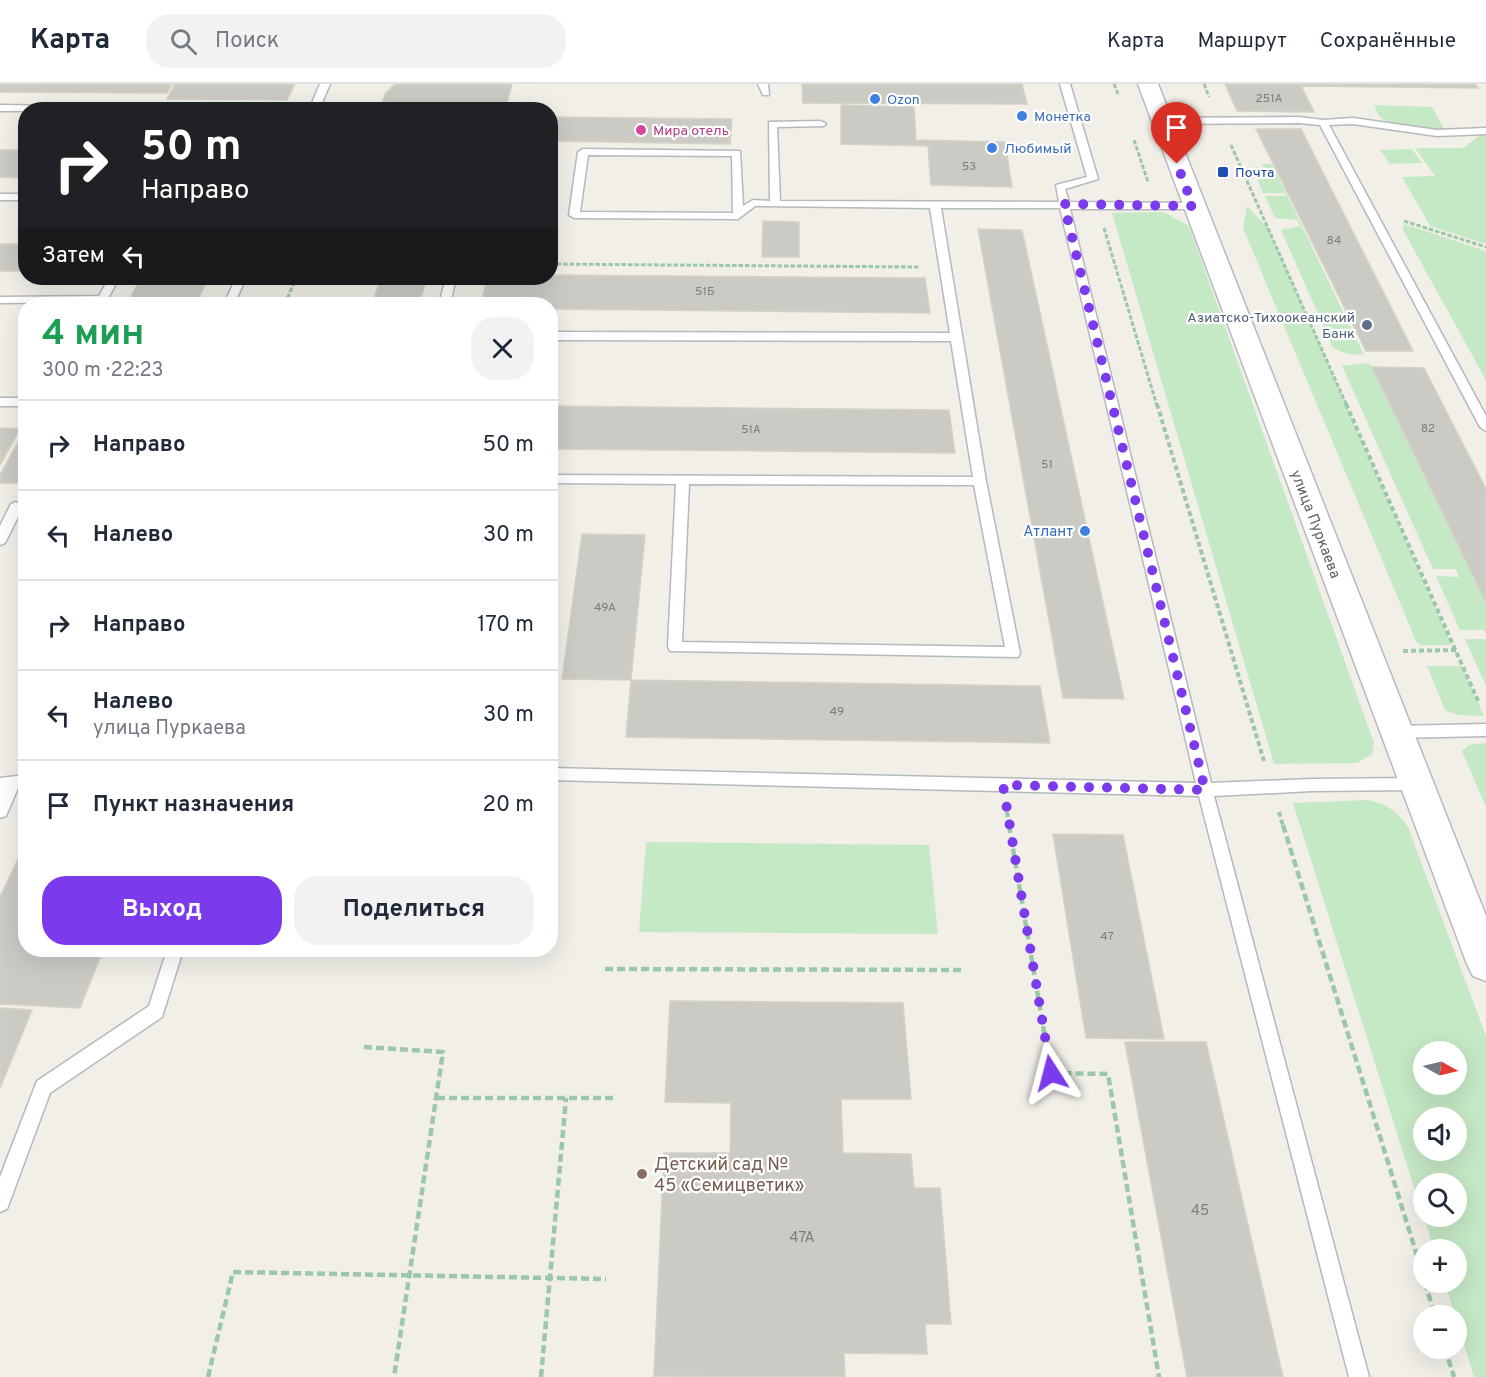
<!DOCTYPE html>
<html lang="ru">
<meta charset="utf-8">
<style>
:root{--surface:#fff;--page:#f2f2f3;--text:#1f2937;--muted:#747a83;--line:#e0e1e3;--accent:#7c3aed}
body{margin:0;font-family:Overpass,sans-serif;background:var(--page);color:var(--text);height:100vh;display:flex;flex-direction:column;font-size:22px;white-space:nowrap}
*{box-sizing:border-box;margin:0}
p{font-size:20px;color:var(--muted)}
.icon{flex:none;width:33px;height:33px;fill:none;stroke:currentColor;stroke-width:2;stroke-linecap:round;stroke-linejoin:round}
.map{position:relative;flex:1;overflow:hidden}
.sheet{position:absolute;left:18px;top:213px;width:540px;height:660px;display:flex;flex-direction:column;background:var(--surface);border-radius:24px;box-shadow:0 6px 24px #0002}
.sheet>*{flex:none}
.guide{position:absolute;left:18px;top:18px;width:540px;height:183px;border-radius:24px;box-shadow:0 6px 24px #0002;background:#202124;color:#fff;overflow:hidden}
.needle{width:39px;rotate:98deg}
.tools{position:absolute;left:1413px;top:957px;display:grid;gap:12px}
.tools a{display:grid;place-items:center;width:54px;height:54px;border-radius:50%;background:var(--surface);box-shadow:0 6px 24px #0002;font-size:30px}
.pin{position:absolute;display:grid;place-items:center;width:51px;height:51px;color:#fff;margin:-62px -26px;border-radius:50% 50% 50% 0;rotate:-45deg;box-shadow:0 0 6px #0007}
.pin .icon{rotate:45deg}
.me{position:absolute;width:66px;margin:-33px;rotate:351deg;stroke-linejoin:round;filter:drop-shadow(0 0 4px #0008)}
.turn{display:flex;align-items:center;gap:21px;height:126px;padding:0 24px;font-size:27px}
.turn .icon{width:78px;height:78px;stroke-width:2.5}
.turn b{display:block;font-size:42px;line-height:51px}
.then{display:flex;align-items:center;height:57px;padding:0 24px;background:#0003;gap:12px;font-size:22px}
.round{display:grid;place-items:center;flex:none;width:63px;height:63px;border-radius:24px;background:var(--page)}
.summary{display:flex;align-items:center;justify-content:space-between;height:102px;padding:0 24px}
h1{font-size:36px;font-weight:700;line-height:45px;color:#1e9e55}
.action{display:flex;gap:12px;margin-top:auto;padding:12px 24px}
.action a{flex:1;height:69px;border-radius:24px;background:var(--accent);color:#fff;font-size:24px;font-weight:700;line-height:69px;text-align:center}
.action a+a{background:var(--page);color:var(--text)}
ul{padding:0;list-style:none}
li{display:flex;align-items:center;gap:18px;height:90px;padding:0 24px;border-top:2px solid var(--line)}
li div{flex:1}
li b{display:block;font-size:22px}
li em{font-style:normal}
header{display:flex;align-items:center;gap:36px;box-sizing:border-box;height:84px;padding:0 30px;background:var(--surface);border-bottom:2px solid var(--line)}
header strong{font-size:28px}
nav{display:flex;gap:33px;margin-inline-start:auto;font-size:21px}
.search{width:420px;height:54px;background:var(--page);display:flex;align-items:center;gap:15px;box-sizing:border-box;padding:0 21px;border-radius:24px;color:var(--muted);font-size:22px}
.map>svg:first-child{display:block}
</style>
<header>
<strong>Карта</strong>
<div class="search"><svg class="icon" aria-label="search" viewBox="0 0 24 24"><circle cx="10" cy="10" r="6"/><path d="M15 15l6 6"/></svg>Поиск</div>
<nav><a>Карта</a><a>Маршрут</a><a>Сохранённые</a></nav>
</header>
<div class="map">
<svg width="1486" height="1293" viewBox="0 0 1486 1293">
<rect width="100%" height="100%" fill="#f1efe8"/>
<path fill="#c5e8c5" fill-rule="evenodd" d="M1374,21L1432,23L1444,45L1439,47L1390,40L1379,32Z
M1486,47V160L1430,142L1402,93L1435,92L1415,64H1463Z
M1412,65L1422,79L1390,80L1380,66Z
M1262,80H1272L1364,271L1347,270L1333,264L1281,146L1300,142L1297,136L1275,134L1265,112H1286L1285,109H1263L1255,90H1276L1275,87H1253L1252,83L1263,84Z
M1247,122L1268,144L1452,561H1420L1416,557L1243,144Z
M1164,128L1189,142L1374,659L1372,670L1357,679L1274,680L1112,129Z
M1404,140L1486,167V296L1403,146Z
M1368,279L1372,283L1486,521V550L1484,546H1460L1436,492L1459,493L1456,485H1433L1342,282Z
M1465,555H1486V602Z
M1427,582H1462L1484,632L1458,631L1445,626Z
M1486,659V723L1462,667L1469,661Z
M1367,716C1387,720 1396,726 1408,743L1486,952V1293H1474L1445,1199L1456,1198V1166L1434,1165L1424,1133L1456,1132V1100H1424L1423,1132L1293,719ZM1424,968H1456V1000H1424ZM1424,1034H1456V1066H1424Z
M646,758L929,761L938,850L639,848Z"/>
<path fill="#cccac5" stroke="#d6d1c6" stroke-width="1.5" d="M0,0H172L167,9L0,8Z
M175,0H295L287,16L167,15Z
M395,0H512L505,26H379L386,9Z
M802,0H1022L1027,20L803,19Z
M1225,0H1300L1314,28L1237,27Z
M1301,0H1475L1478,4L1302,2Z
M841,21L914,23L916,56L1005,58L1012,103L931,101L928,62L841,60Z
M550,33L732,35L730,60L550,57Z
M1256,45H1301L1413,267H1366Z
M0,66H26V94L0,93Z
M763,137L799,138V173H762Z
M978,145L1022,146L1124,615L1063,614Z
M0,160H26V187H0Z
M550,191L925,194L930,229L550,225V220H481L487,194H550Z
M141,194H208L196,220H127Z
M381,194H427L419,220H372Z
M1372,283L1424,284L1486,405V519Z
M550,322L949,326L955,369L550,365Z
M0,344L20,345L0,381Z
M24,347L26,399H0V391Z
M582,450L645,451L631,596L562,595Z
M631,596L1040,602L1050,659L626,653Z
M1053,750L1123,751L1164,955L1086,954Z
M18,775H26V866H103L80,924L0,920V813Z
M670,917L903,919L911,1015H841L843,1069L911,1070L914,1104H940L951,1240H925L927,1270L844,1269L845,1293L654,1292L664,1069H730L731,1019L665,1018Z
M0,924L32,926L0,1004Z
M1125,958H1206L1283,1293H1187Z"/>
<g fill="none" stroke-linecap="round" stroke-linejoin="round">
<g stroke="#b5b8bc" stroke-width="3">
<path id="service" d="M320,0H330L319,26H309Z
M758,0H768L769,11H763Z
M1060,0H1070L1098,95L1065,105L1069,118L1193,119L1198,122L1193,125H1070L1211,699L1312,695L1416,694L1421,695L1424,700L1421,705L1416,706L1312,707L1214,712L1369,1293H1349L1199,712L550,696V684L1196,699L1060,124H941L986,397L1020,569L1018,573L670,567L668,563L676,400L550,399V391L973,393L951,257L550,256V248L950,249L930,124L755,122L738,135L574,134L569,131L578,68L583,65L740,67L743,122L753,116L770,117L769,38L821,37L826,40L824,42L777,43L780,117L1059,118L1056,101L1087,93ZM588,71L732,72L733,129L580,128ZM689,400L974,401L1005,563L682,558Z
M0,21L139,23L143,26L0,27Z
M1299,33L1323,36L1353,34L1437,46L1486,44V50L1437,52L1353,40L1329,41L1486,332V347L1480,343L1320,41L1299,39L1161,40L1156,37L1161,34Z
M0,110H26V116H0Z
M109,194H119L105,220H95V218L0,219V213L99,212Z
M236,194H246L234,220H224Z
M446,194H456L450,220H439Z
M0,314H26V322H0Z
M16,418L23,423L5,459L0,461V442L11,420Z
M1486,640V652L1396,654L1391,652L1388,648L1391,644L1396,642Z
M26,691V703L18,704L6,732L0,734V694Z
M167,866H183L162,933L50,1009L7,1125L0,1128V1093L37,997L149,922Z"/>
</g>
<g stroke="#b6babf" stroke-width="3">
<path id="secondary" d="M1138,0H1158L1486,832V897L1473,892L1467,880Z"/>
</g>
<path stroke="#9cc7a9" stroke-width="3" stroke-dasharray="4.5 2" stroke-linecap="butt" d="M1114,0L1118,10
M1204,0L1209,13
M1134,56L1148,98
M1231,61L1347,322
M1404,137L1486,163
M1104,144L1157,322
M550,180L920,183
M285,220L296,194"/>
<path stroke="#9cc7a9" stroke-width="4" stroke-dasharray="5 3" stroke-linecap="butt" d="M1157,320L1264,677
M1346,320L1479,619
M1403,567L1456,566
M1007,728L1009,742
M1279,728L1283,742"/>
<path stroke="#9cc7a9" stroke-width="4.5" stroke-dasharray="8 4" stroke-linecap="butt" d="M1009,741L1051,989L1108,990L1159,1293
M1283,741L1424,1194
M605,885L964,886
M364,963L443,968L394,1293
M437,1014H617
M1425,1198L1435,1232
M1445,1264L1454,1293
M208,1293L233,1188L606,1195
M541,1293L566,1014"/>
<use href="#service" fill="#fff" fill-rule="evenodd"/>
<use href="#secondary" fill="#fff" fill-rule="evenodd"/>
</g>
<g fill="none" stroke-linecap="round" stroke-linejoin="round">
<path stroke="#7c3aed" stroke-width="10" stroke-dasharray="0 18" d="M1051,989L1003,701L1205,706L1064,120L1193,122L1177,80"/>
</g>
<g fill="#3f7fe0" stroke="#fff" stroke-width="2">
<circle cx="875" cy="15" r="6"/>
<circle cx="1022" cy="32" r="6"/>
<circle cx="992" cy="64" r="6"/>
<circle cx="1085" cy="447" r="6"/>
</g>
<circle fill="#d1479c" stroke="#fff" stroke-width="2" cx="641" cy="46" r="6"/>
<rect fill="#1a4fb4" stroke="#fff" stroke-width="2" x="1217" y="82" width="12" height="12" rx="3"/>
<circle fill="#5c6f8a" stroke="#fff" stroke-width="2" cx="1367" cy="241" r="6"/>
<circle fill="#8d6e63" stroke="#fff" stroke-width="2" cx="642" cy="1090" r="6"/>
<g text-anchor="middle" stroke-width="4.5" stroke-linejoin="round" paint-order="stroke">
<g font-size="12" fill="#7a7d7f">
<text x="1269" y="18">251А</text>
<text x="969" y="86">53</text>
<text x="1334" y="160">84</text>
<text x="705" y="211">51Б</text>
<text x="1428" y="348">82</text>
<text x="751" y="349">51А</text>
<text x="1047" y="384">51</text>
<text x="605" y="527">49А</text>
<text x="837" y="631">49</text>
<text x="1107" y="856">47</text>
</g>
<g font-size="14" fill="#366cbe" stroke="#fff" text-anchor="start">
<text x="887" y="20">Ozon</text>
<text x="1034" y="37">Монетка</text>
<text x="1004" y="69">Любимый</text>
</g>
<g font-size="14" fill="#b23c85" stroke="#fff" text-anchor="start">
<text x="653" y="51">Мира отель</text>
</g>
<g font-size="14" fill="#164399" stroke="#fff" text-anchor="start">
<text x="1235" y="93">Почта</text>
</g>
<g font-size="14" fill="#4e5e75" stroke="#fff" text-anchor="end">
<text x="1355" y="238">Азиатско-Тихоокеанский<tspan x="1355" dy="16">Банк</tspan></text>
</g>
<g font-size="15" fill="#5f6368" stroke="#fff">
<text transform="translate(1316 440) rotate(69)" y="5">улица Пуркаева</text>
</g>
<g font-size="15" fill="#366cbe" stroke="#fff" text-anchor="end">
<text x="1073" y="452">Атлант</text>
</g>
<g font-size="15" fill="#7a7d7f">
<text x="1200" y="1131">45</text>
<text x="802" y="1158">47А</text>
</g>
<g font-size="18" fill="#785e54" stroke="#fff" text-anchor="start">
<text x="654" y="1086">Детский сад №<tspan x="654" dy="21">45 «Семицветик»</tspan></text>
</g>
</g>
</svg>
<div class="tools">
<a><svg class="needle" viewBox="-14 -14 28 28"><path d="M0-13l5 13h-10z" fill="#e53935"/><path d="M0 13l5-13h-10z" fill="#747a83"/></svg></a>
<a><svg class="icon" aria-label="sound" viewBox="0 0 24 24"><path d="M4 9h4l5-4v14l-5-4H4zM17 9q2 3 0 6"/></svg></a>
<a><svg class="icon" aria-label="search" viewBox="0 0 24 24"><circle cx="10" cy="10" r="6"/><path d="M15 15l6 6"/></svg></a>
<a>+</a>
<a>−</a>
</div>
<div class="pin" style="left:1177px;top:80px;background:#d93025"><svg class="icon" aria-label="arrive" viewBox="0 0 24 24"><path d="M6 21V4h12l-3 4 3 4H6"/></svg></div>
<svg class="me" style="left:1051px;top:989px" viewBox="-20 -20 40 40"><path d="M0-17L14 15 0 8-14 15z" fill="#7c3aed" stroke="#fff" stroke-width="4"/></svg>
<div class="guide">
<div class="turn"><svg class="icon" aria-label="right" viewBox="0 0 24 24"><path d="M7 20v-9h11M14 6l5 5-5 5"/></svg><div><b>50 m</b>Направо</div></div>
<div class="then">Затем<svg class="icon" aria-label="left" viewBox="0 0 24 24"><path d="M17 20v-9H6M10 6l-5 5 5 5"/></svg></div>
</div>
<section class="sheet">
<div class="summary"><div><h1>4 мин</h1><p>300 m · 22:23</p></div><a class="round"><svg class="icon" aria-label="close" viewBox="0 0 24 24"><path d="M6 6l12 12M18 6L6 18"/></svg></a></div>
<ul>
<li><svg class="icon" aria-label="right" viewBox="0 0 24 24"><path d="M7 20v-9h11M14 6l5 5-5 5"/></svg><div><b>Направо</b></div><em>50 m</em></li>
<li><svg class="icon" aria-label="left" viewBox="0 0 24 24"><path d="M17 20v-9H6M10 6l-5 5 5 5"/></svg><div><b>Налево</b></div><em>30 m</em></li>
<li><svg class="icon" aria-label="right" viewBox="0 0 24 24"><path d="M7 20v-9h11M14 6l5 5-5 5"/></svg><div><b>Направо</b></div><em>170 m</em></li>
<li><svg class="icon" aria-label="left" viewBox="0 0 24 24"><path d="M17 20v-9H6M10 6l-5 5 5 5"/></svg><div><b>Налево</b><p>улица Пуркаева</p></div><em>30 m</em></li>
<li><svg class="icon" aria-label="arrive" viewBox="0 0 24 24"><path d="M6 21V4h12l-3 4 3 4H6"/></svg><div><b>Пункт назначения</b></div><em>20 m</em></li>
</ul>
<div class="action"><a>Выход</a><a>Поделиться</a></div>
</section>
</div>
